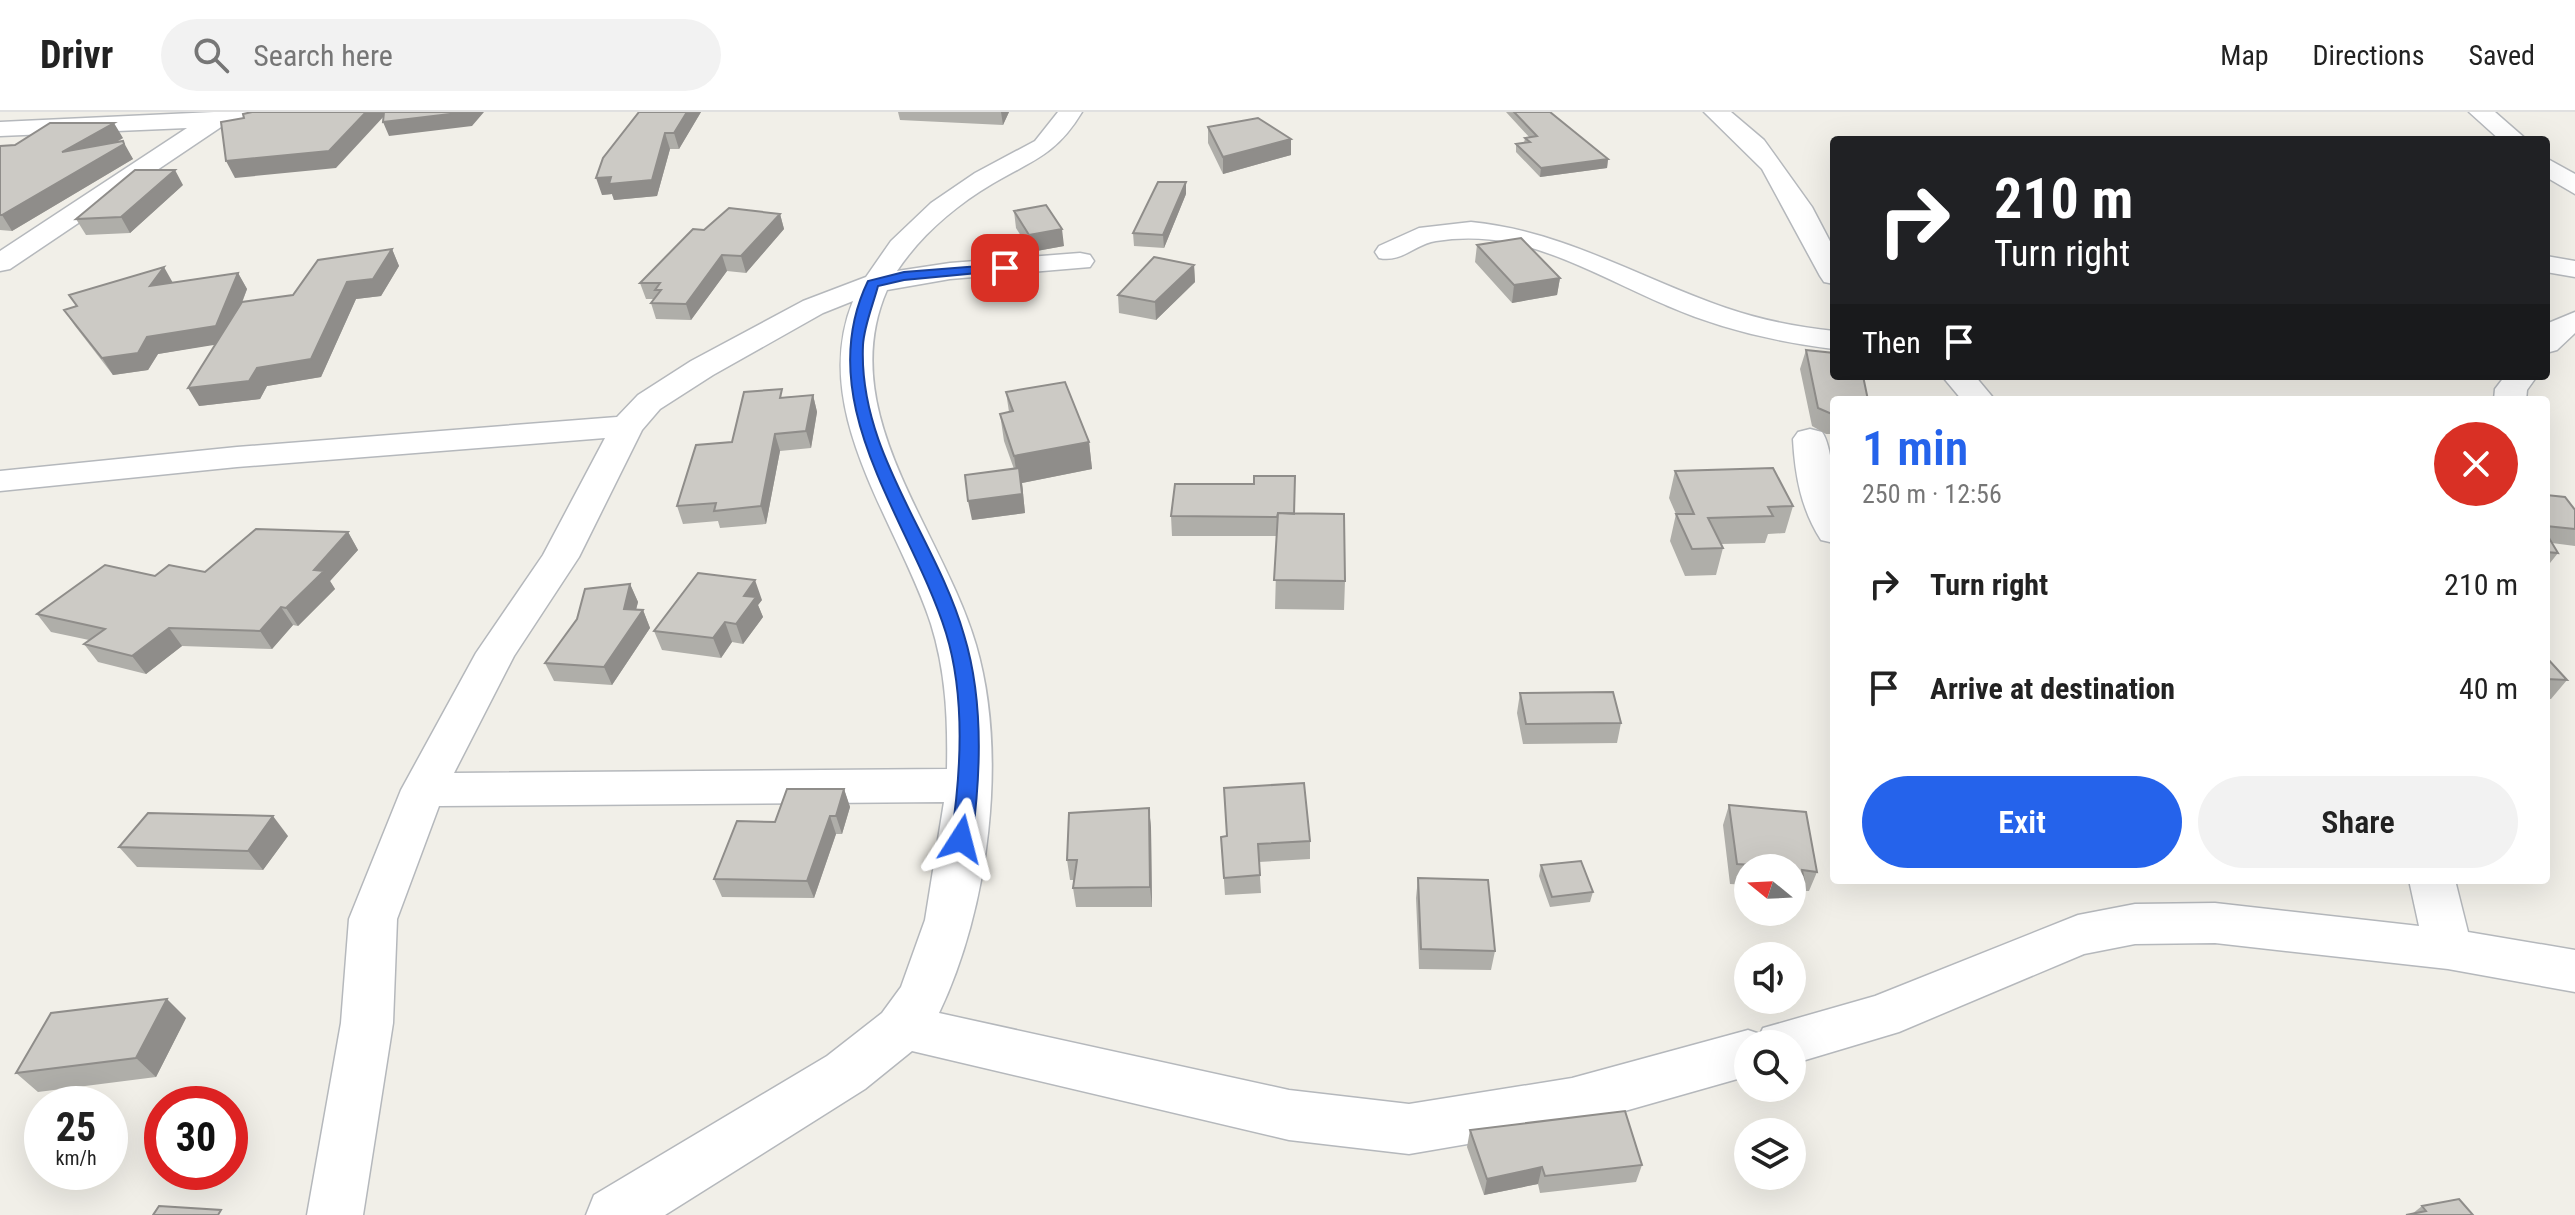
<!DOCTYPE html>
<meta charset="utf-8">
<style>
:root{--surface:#fff;--page:#f2f2f2;--text:#222;--muted:#767676;--line:#e0e0e0;--accent:#2563eb}
body{margin:0;font-family:"Roboto Condensed",sans-serif;background:var(--page);color:var(--text);height:100vh;display:flex;flex-direction:column;font-size:30px;white-space:nowrap}
*{box-sizing:border-box;margin:0}
p{font-size:26px;color:var(--muted)}
.icon{flex:none;width:44px;height:44px;fill:none;stroke:currentColor;stroke-width:2;stroke-linecap:round;stroke-linejoin:round}
.map{position:relative;flex:1;overflow:hidden}
.drawer{position:absolute;left:1830px;top:284px;width:720px;height:488px;display:flex;flex-direction:column;background:var(--surface);border-radius:8px;box-shadow:0 8px 32px #0002}
.drawer>*{flex:none}
.top-card{position:absolute;left:1830px;top:24px;width:720px;height:244px;border-radius:8px;box-shadow:0 8px 32px #0002;background:#202124;color:#fff;overflow:hidden}
.needle{width:52px;rotate:288deg}
.tools{position:absolute;left:1734px;top:742px;display:grid;gap:16px}
.tools a{display:grid;place-items:center;width:72px;height:72px;border-radius:50%;background:var(--surface);box-shadow:0 8px 32px #0002;font-size:40px}
.speed{position:absolute;left:24px;top:974px;display:flex;gap:16px;font-size:40px;font-weight:700;text-align:center}
.speed>*{display:grid;place-content:center;width:104px;height:104px;border-radius:50%;background:var(--surface);box-shadow:0 8px 32px #0002;line-height:1}
.speed small{font-size:20px;font-weight:400}
.speed .limit{border:12px solid #d22;background:#fff;color:#111}
.pin{position:absolute;display:grid;place-items:center;width:68px;height:68px;color:#fff;margin:-34px;border-radius:16px;box-shadow:0 4px 12px #0006}
.me{position:absolute;width:88px;margin:-44px;rotate:9deg;stroke-linejoin:round;filter:drop-shadow(0 0 6px #0008)}
.turn{display:flex;align-items:center;gap:28px;height:168px;padding:0 32px;font-size:36px}
.turn .icon{width:104px;height:104px;stroke-width:2.5}
.turn b{display:block;font-size:56px;line-height:68px}
.then{display:flex;align-items:center;height:76px;padding:0 32px;background:#0003;gap:16px;font-size:30px}
.round{display:grid;place-items:center;flex:none;width:84px;height:84px;border-radius:42px;background:var(--page)}
.summary{display:flex;align-items:center;justify-content:space-between;height:136px;padding:0 32px}
h1{font-size:48px;font-weight:600;line-height:60px;color:var(--accent)}
.action{display:flex;gap:16px;margin-top:auto;padding:16px 32px}
.action a{flex:1;height:92px;border-radius:48px;background:var(--accent);color:#fff;font-size:32px;font-weight:600;line-height:92px;text-align:center}
.action a+a{background:var(--page);color:var(--text)}
ul{padding:0;list-style:none}
li{display:flex;align-items:center;gap:24px;height:104px;padding:0 32px}
li div{flex:1}
li b{display:block;font-size:30px}
li em{font-style:normal}
header{display:flex;align-items:center;gap:48px;box-sizing:border-box;height:112px;padding:0 40px;background:var(--surface);border-bottom:2px solid var(--line)}
header strong{font-size:38px}
nav{display:flex;gap:44px;margin-inline-start:auto;font-size:28px}
.search{width:560px;height:72px;background:var(--page);display:flex;align-items:center;gap:20px;box-sizing:border-box;padding:0 28px;border-radius:44px;color:var(--muted);font-size:30px}
.map>svg:first-child{display:block}
</style>
<header>
<strong>Drivr</strong>
<div class="search"><svg class="icon" aria-label="search" viewBox="0 0 24 24"><circle cx="10" cy="10" r="6"/><path d="M15 15l6 6"/></svg>Search here</div>
<nav><a>Map</a><a>Directions</a><a>Saved</a></nav>
</header>
<div class="map">
<svg width="2575" height="1103" viewBox="0 0 2575 1103">
<rect width="100%" height="100%" fill="#f1efe8"/>
<g fill="none" stroke-linecap="round" stroke-linejoin="round">
<g stroke="#b5b8bc" stroke-width="3">
<path id="minor" d="M214,0H308L296,7L224,13L10,157L0,159V139L187,16L0,24V10Z
M1058,0H1082C1056,43 1033,48 992,72C955,94 921,123 897,159L950,151L1080,141L1090,143L1094,149L1090,155L950,167L887,178C833,301 943,419 976,533C1008,643 989,797 939,901L1289,978L1409,992L1572,966L1748,918L1760,922L1763,916L1875,884L2078,803L2135,792L2215,791L2419,814L2409,768H2455L2468,820L2575,838V880L2448,857L2215,831L2135,832L2084,842L1899,920L1792,952V932H1748V964L1572,1014L1409,1042L1289,1028L912,939L865,977L665,1103H586L594,1083L827,944L882,901L901,875L925,808L944,690L439,694L397,807L393,911L363,1103H307L341,911L349,807L401,678L476,541L543,443L605,326L237,355L0,379V359L237,335L617,305L638,283L691,249L803,189L866,165L891,129L931,91L975,61L1035,29ZM853,189C808,300 898,410 931,512C946,560 948,607 947,657L454,661L514,544L579,445L642,318L660,297L713,263L823,201Z
M1704,0H1731L1764,28L1812,95L1834,137V172L1824,170L1820,164L1762,57Z
M2469,0H2495L2527,28H2500Z
M2546,46L2575,62V82L2546,65Z
M1471,110C1564,119 1639,166 1726,196C1761,208 1797,215 1834,219V237C1777,230 1721,217 1668,194C1616,172 1565,142 1509,130C1486,126 1460,125 1436,129C1415,132 1402,151 1379,146L1375,140L1379,134L1419,116Z
M2546,144L2575,149V165L2546,160Z
M2575,200V221L2557,238L2546,241V212Z
M1942,264H1975L1995,288H1962Z
M2505,264H2537L2527,278L2526,288H2494L2495,277Z
M1810,317L1822,320C1836,340 1834,405 1834,431L1821,428C1801,397 1795,363 1793,327L1798,320Z"/>
</g>
<use href="#minor" fill="#fff" fill-rule="evenodd"/>
</g>
<path fill="#afaea9" d="M639,0H701L679,37H670L657,84L614,88L612,82L602,83Z
M898,0H1009L1003,13L900,8Z
M1506,0H1550L1608,47L1607,56L1540,65L1516,40V32L1524,31L1525,26H1530Z
M1208,15L1291,43L1223,62L1208,31Z
M123,26L115,31L131,44L133,47L12,119L0,118V34Z
M183,73L130,121L86,123L76,107Z
M1186,82L1164,136L1134,134L1133,121Z
M1014,99L1064,134L1031,140L1016,116Z
M780,102L784,117L746,161L727,159L691,208L656,207L651,191L653,187H646L640,171L704,118Z
M1477,133L1560,166L1557,183L1512,191L1475,150Z
M392,137L399,154L381,184L356,187L321,265L267,274L260,287L199,294L215,232L158,242L148,258L113,263L75,214L64,198L76,194L69,183L173,171L238,161L247,177L242,191L293,183Z
M1194,153L1195,170L1156,208L1119,201L1118,183Z
M1806,238L1834,288V322H1826L1812,314L1800,257Z
M1006,280L1089,330L1092,357L1022,371L1025,401L972,408L1014,357L1004,329L1000,302L1009,300Z
M813,283L817,300L811,336L780,339L766,412L720,416L718,409L683,412L677,394L732,330L784,285Z
M1675,359L1793,394L1785,421L1768,422L1765,431L1721,432L1723,436L1716,463L1685,464L1670,429L1676,402L1669,386Z
M2546,383L2575,398V434L2552,431L2558,441L2546,456Z
M1295,402L1345,469L1344,498L1275,497L1277,424H1172L1171,404Z
M348,420L358,438L330,469L335,477L298,514L293,513L272,537L182,534L146,562L98,550L84,532L89,528L51,520L37,502L155,464L205,460Z
M630,472L638,490L636,498H643L650,516L612,573L554,569L545,551L577,507Z
M762,488L758,493L763,505L743,532L732,530L721,546L662,538L654,519Z
M2546,545L2567,568L2551,587H2546Z
M1520,581L1621,611L1617,631L1523,632L1517,601Z
M844,677L850,695L842,722H836L814,786L722,785L714,767L775,710Z
M1729,693L1817,760L1809,779H1801L1796,790H1792V756H1748V773L1730,772L1723,713Z
M1149,696L1151,716L1152,795H1076L1073,776L1074,768H1070L1067,748Z
M288,724L263,758L137,755L119,735Z
M1221,725L1310,729V747L1259,750L1261,781L1225,783Z
M1541,753L1593,780L1590,790L1550,795L1539,764Z
M1418,766L1495,839L1491,858L1419,857L1416,786Z
M186,906L156,965L38,980L16,961Z
M1470,1018L1642,1053L1636,1070L1540,1081L1538,1072L1484,1083L1467,1035Z
M2422,1094L2473,1103L2412,1102Z"/>
<path fill="#8f8d8a" d="M366,0H386V2L336,56L235,66L226,49Z
M467,0H484L472,14L389,24L383,10Z
M687,0H701L679,37L674,21Z
M1001,0H1009L1003,13Z
M114,11L123,26L71,56L62,40Z
M665,21L670,37L657,84L614,88L612,82L602,83L596,66L611,65Z
M1291,27V43L1223,62V45Z
M123,29L133,47L12,119L2,103Z
M1608,47L1607,56L1540,65L1541,56Z
M175,58L183,73L130,121L121,105Z
M1186,70V82L1164,136L1163,123Z
M780,102L784,117L746,161L741,144Z
M1062,117L1064,134L1031,140L1029,123Z
M392,137L399,154L381,184L356,187L321,265L267,274L260,287L199,294L188,276L347,170Z
M722,143L727,159L691,208L686,192Z
M1194,153L1195,170L1156,208L1155,190Z
M164,155L173,171L150,174Z
M238,161L247,177L226,231L158,242L148,258L113,263L102,246L147,225Z
M1560,166L1557,183L1512,191L1514,173Z
M813,283L817,300L811,336L806,319Z
M775,322L780,339L766,412L761,394Z
M1089,330L1092,357L1022,371L1025,401L972,408L968,389L1018,372L1014,344Z
M348,420L358,438L330,469L335,477L298,514L286,496L314,458Z
M755,468L762,488L758,493L763,505L743,532L736,512L744,484Z
M630,472L638,490L632,513L643,498L650,516L612,573L604,555L624,497Z
M281,495L293,513L272,537L260,519Z
M725,510L732,530L721,546L713,526Z
M169,516L182,534L146,562L132,544Z
M844,677L850,695L842,722L836,704Z
M1149,696L1151,716L1152,795L1150,775Z
M273,704L288,724L263,758L248,739Z
M830,704L836,722L814,786L807,769Z
M167,887L186,906L156,965L136,946Z
M1542,1055L1538,1072L1484,1083L1487,1067Z"/>
<path fill="#cccac5" stroke="#8f8d8a" stroke-width="2" d="M252,0H366L329,39L226,49L221,10L244,6L243,2Z
M384,0H467L383,10Z
M639,0H687L674,21H665L652,68L609,72L611,65L596,66L603,46Z
M1514,0H1550L1608,47L1541,56L1516,32L1530,30L1525,26L1537,24Z
M1258,6L1291,27L1223,45L1208,15Z
M50,11H114L62,40L123,29L124,32L2,103H0V34L15,33Z
M135,58H175L121,105L76,107Z
M1158,70H1186L1163,123L1133,121Z
M1046,93L1062,117L1029,123L1014,99Z
M729,96L780,102L741,144L722,143L686,192L651,191L661,178H655L660,171H640L693,117L704,118Z
M1521,126L1560,166L1514,173L1477,133Z
M392,137L373,167L347,170L311,247L257,256L249,269L188,276L242,190L293,183L318,148Z
M1154,145L1194,153L1155,190L1118,183Z
M164,155L150,174L238,161L216,214L147,225L138,241L102,246L64,198L77,194L69,183Z
M1806,238L1834,241V264H1863L1868,288H1834V303L1818,296Z
M1065,270L1089,330L1014,344L1000,302L1013,299L1006,280Z
M782,277L780,286L813,283L806,319L775,322L761,394L714,399L716,391L677,394L696,333L732,330L744,280Z
M1019,356L1022,382L968,389L965,363Z
M1773,356L1793,394L1768,395L1773,404L1708,406L1723,436L1692,437L1676,402H1694L1675,359Z
M1254,364H1295L1294,402L1278,401L1277,405L1171,404L1175,372H1254Z
M2546,383L2565,385L2575,398V417L2546,414Z
M1278,401L1344,402L1345,469L1274,468Z
M256,417L348,420L314,458L324,459L286,496L281,495L260,519L169,516L132,544L84,532L105,517L37,502L105,453L155,464L169,453L205,460Z
M2546,421L2558,441L2546,440Z
M698,461L755,468L744,484L756,485L736,512L725,510L713,526L654,519Z
M630,472L624,497L643,498L604,555L545,551L577,507L585,477Z
M2546,545L2567,568L2546,567Z
M1613,580L1621,611L1526,612L1520,581Z
M1304,671L1310,729L1258,732L1260,763L1224,766L1221,725L1227,724L1224,676Z
M787,677H844L836,704H830L807,769L714,767L737,709L775,710Z
M1729,693L1806,700L1817,760L1802,758L1804,770L1792,769V756H1767V754L1737,752Z
M1149,696L1150,775L1073,776L1077,748H1067L1069,701Z
M148,701L273,704L248,739L119,735Z
M1581,749L1593,780L1552,785L1541,753Z
M1418,766L1488,768L1495,839L1421,837Z
M167,887L136,946L16,961L51,901Z
M1625,999L1642,1053L1545,1064L1542,1055L1487,1067L1470,1018Z
M2459,1087L2473,1103H2406L2426,1099L2422,1094Z
M159,1094L221,1098L218,1103H153Z"/>
<path fill="#2563eb" stroke="#184099" stroke-width="2" d="M1005,152L1009,153V158L904,168L878,174C873,193 864,214 863,233C858,340 936,425 964,523C984,588 981,661 972,727L961,735L951,727C961,662 966,586 946,521C911,409 809,291 868,169L904,160Z"/>
</svg>
<div class="tools">
<a><svg class="needle" viewBox="-14 -14 28 28"><path d="M0-13l5 13h-10z" fill="#e53935"/><path d="M0 13l5-13h-10z" fill="#767676"/></svg></a>
<a><svg class="icon" aria-label="sound" viewBox="0 0 24 24"><path d="M4 9h4l5-4v14l-5-4H4zM17 9q2 3 0 6"/></svg></a>
<a><svg class="icon" aria-label="search" viewBox="0 0 24 24"><circle cx="10" cy="10" r="6"/><path d="M15 15l6 6"/></svg></a>
<a><svg class="icon" aria-label="layers" viewBox="0 0 24 24"><path d="M12 4l9 5-9 5-9-5zM3 14l9 5 9-5"/></svg></a>
</div>
<div class="speed"><div>25<small>km/h</small></div><div class="limit">30</div></div>
<div class="pin" style="left:1005px;top:156px;background:#d93025"><svg class="icon" aria-label="arrive" viewBox="0 0 24 24"><path d="M6 21V4h12l-3 4 3 4H6"/></svg></div>
<svg class="me" style="left:961px;top:727px" viewBox="-20 -20 40 40"><path d="M0-17L14 15 0 8-14 15z" fill="#2563eb" stroke="#fff" stroke-width="4"/></svg>
<div class="top-card">
<div class="turn"><svg class="icon" aria-label="right" viewBox="0 0 24 24"><path d="M7 20v-9h11M14 6l5 5-5 5"/></svg><div><b>210 m</b>Turn right</div></div>
<div class="then">Then<svg class="icon" aria-label="arrive" viewBox="0 0 24 24"><path d="M6 21V4h12l-3 4 3 4H6"/></svg></div>
</div>
<section class="drawer">
<div class="summary"><div><h1>1 min</h1><p>250 m · 12:56</p></div><a class="round" style="background:#d93025;color:#fff"><svg class="icon" aria-label="close" viewBox="0 0 24 24"><path d="M6 6l12 12M18 6L6 18"/></svg></a></div>
<ul>
<li><svg class="icon" aria-label="right" viewBox="0 0 24 24"><path d="M7 20v-9h11M14 6l5 5-5 5"/></svg><div><b>Turn right</b></div><em>210 m</em></li>
<li><svg class="icon" aria-label="arrive" viewBox="0 0 24 24"><path d="M6 21V4h12l-3 4 3 4H6"/></svg><div><b>Arrive at destination</b></div><em>40 m</em></li>
</ul>
<div class="action"><a>Exit</a><a>Share</a></div>
</section>
</div>
